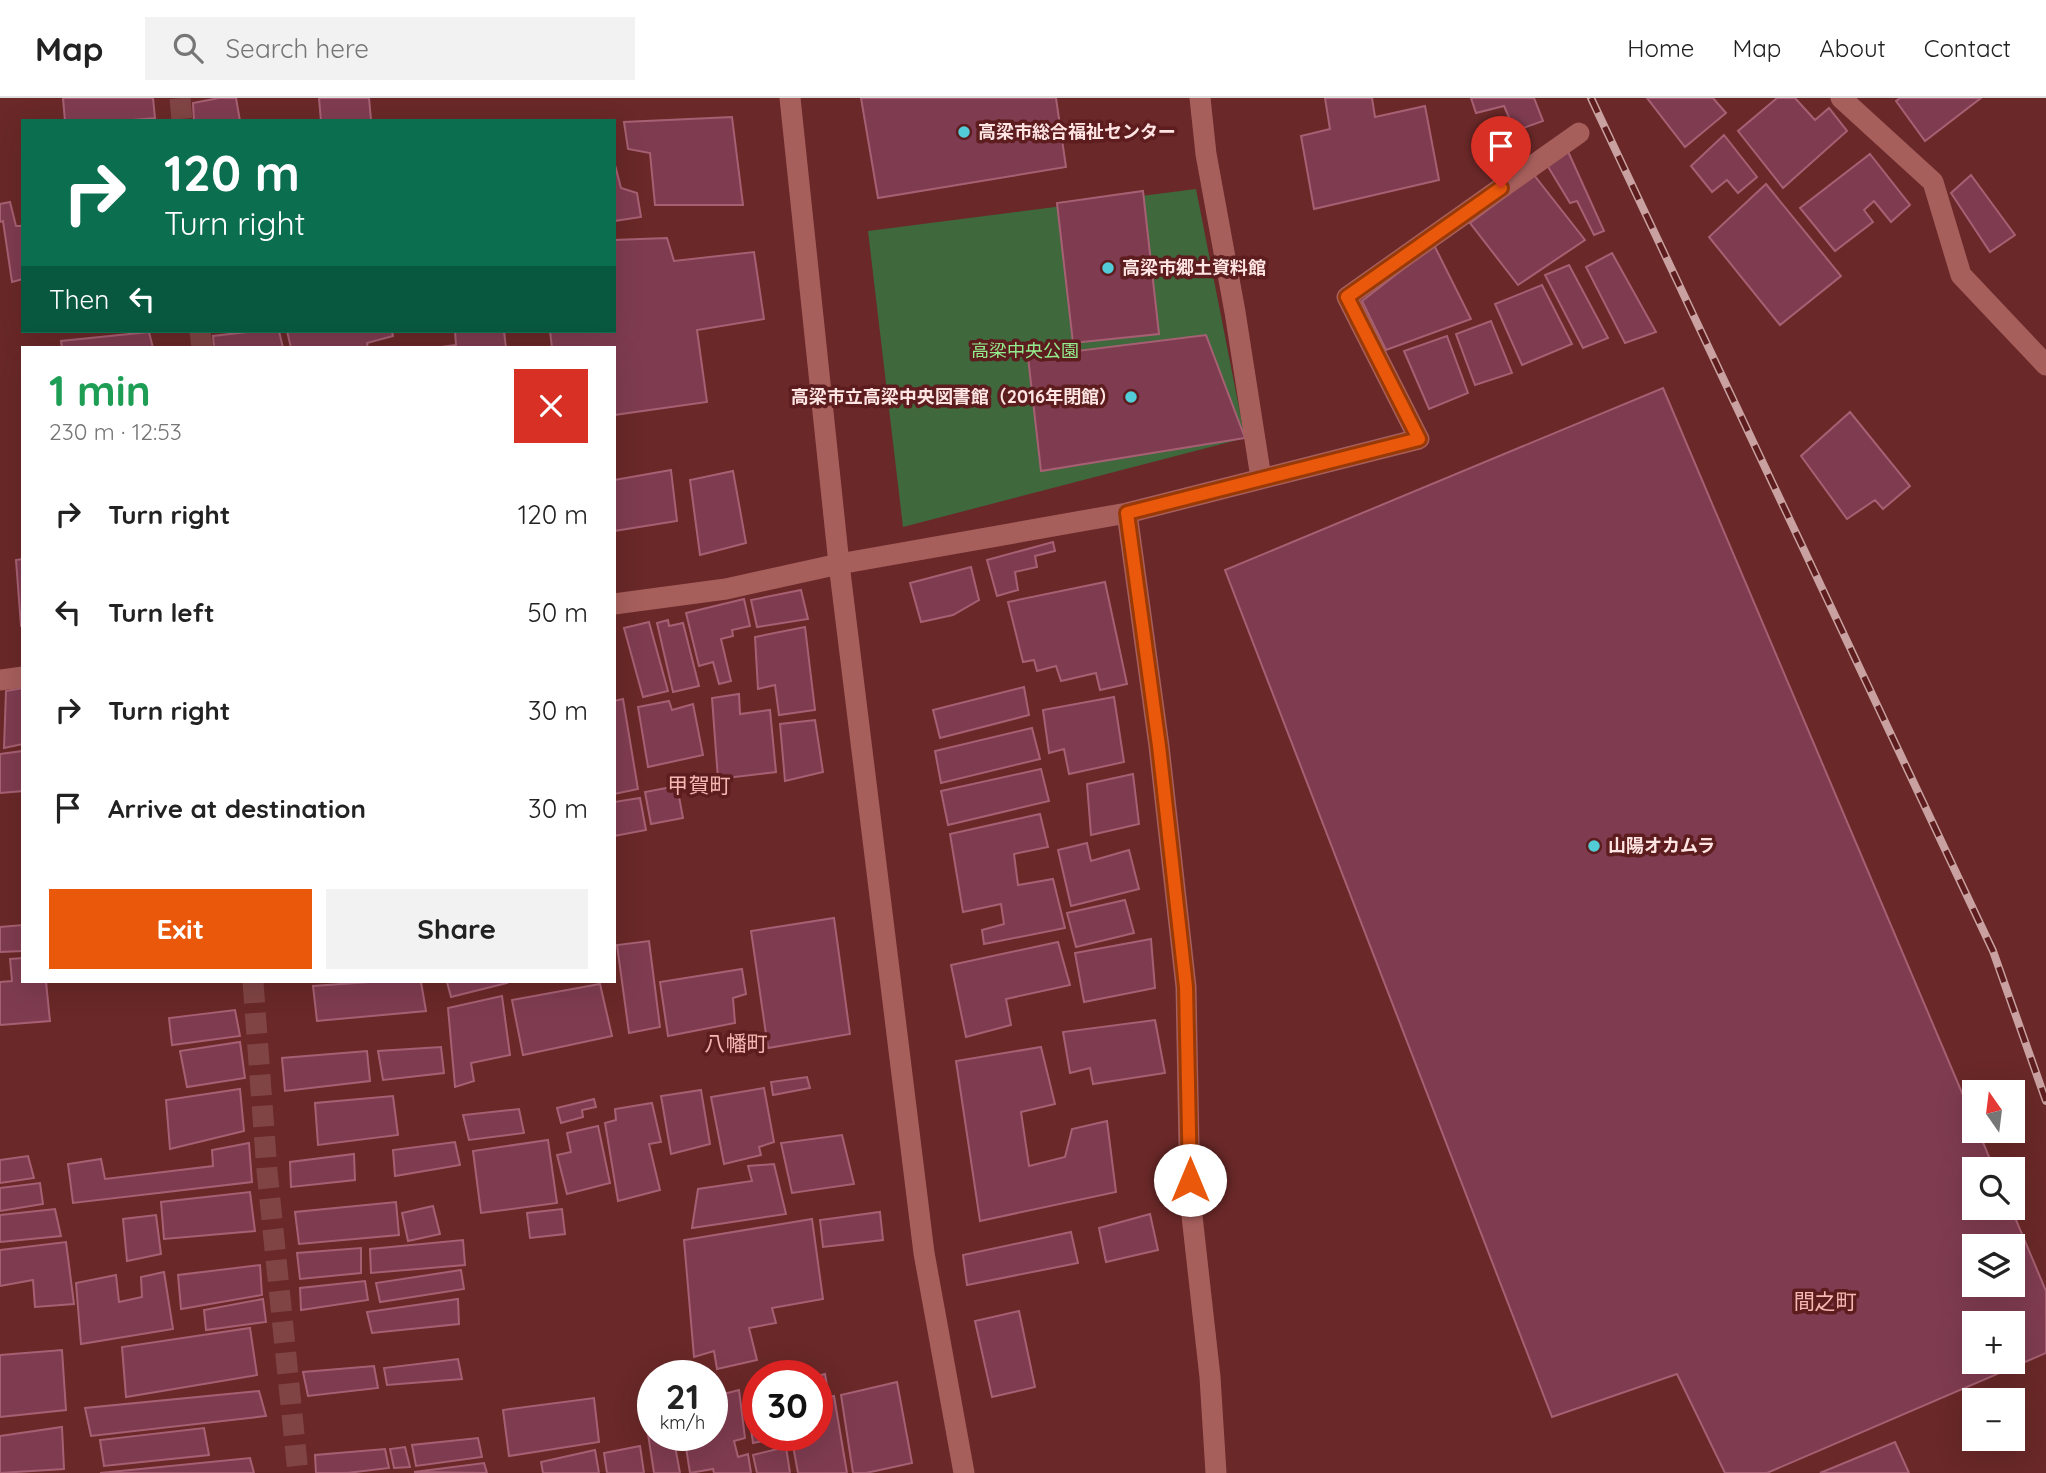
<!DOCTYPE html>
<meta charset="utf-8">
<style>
:root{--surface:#fff;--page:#f2f2f2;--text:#222;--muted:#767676;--line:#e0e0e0;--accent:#ea580c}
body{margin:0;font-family:Quicksand,"Noto Sans JP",sans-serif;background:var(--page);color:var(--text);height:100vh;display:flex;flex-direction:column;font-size:26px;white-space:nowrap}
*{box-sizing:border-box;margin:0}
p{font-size:23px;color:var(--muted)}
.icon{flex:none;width:38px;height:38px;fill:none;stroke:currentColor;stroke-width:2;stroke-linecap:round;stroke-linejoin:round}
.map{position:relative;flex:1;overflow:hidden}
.drawer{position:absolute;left:21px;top:248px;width:595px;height:637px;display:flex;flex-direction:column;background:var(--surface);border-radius:0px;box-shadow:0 7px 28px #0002}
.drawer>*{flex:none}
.hud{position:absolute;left:21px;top:21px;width:595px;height:214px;border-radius:0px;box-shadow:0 7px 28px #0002;background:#0b6e4f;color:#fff;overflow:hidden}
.needle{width:46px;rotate:346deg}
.buttons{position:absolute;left:1962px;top:982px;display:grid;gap:14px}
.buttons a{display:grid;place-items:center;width:63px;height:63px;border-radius:0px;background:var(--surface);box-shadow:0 7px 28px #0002;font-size:35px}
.speed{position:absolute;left:637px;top:1262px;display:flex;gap:14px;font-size:35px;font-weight:700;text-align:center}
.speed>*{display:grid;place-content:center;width:91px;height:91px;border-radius:50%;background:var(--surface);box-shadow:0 7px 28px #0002;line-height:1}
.speed small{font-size:18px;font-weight:400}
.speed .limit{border:10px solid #d22;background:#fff;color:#111}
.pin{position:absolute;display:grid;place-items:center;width:60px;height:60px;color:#fff;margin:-72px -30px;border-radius:50% 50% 50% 0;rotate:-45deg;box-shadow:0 0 7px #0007}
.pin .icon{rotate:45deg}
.me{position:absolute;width:77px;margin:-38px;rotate:0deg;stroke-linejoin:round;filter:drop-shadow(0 0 5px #0008)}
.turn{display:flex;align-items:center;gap:24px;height:147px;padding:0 28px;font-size:32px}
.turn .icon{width:91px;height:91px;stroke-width:2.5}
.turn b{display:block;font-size:49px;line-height:60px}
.then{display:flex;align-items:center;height:66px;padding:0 28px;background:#0003;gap:14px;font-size:26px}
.round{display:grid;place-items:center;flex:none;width:74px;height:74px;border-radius:0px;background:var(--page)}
.overview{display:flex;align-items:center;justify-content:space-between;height:119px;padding:0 28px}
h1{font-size:42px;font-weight:700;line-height:52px;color:#1e9e55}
.button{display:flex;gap:14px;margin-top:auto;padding:14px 28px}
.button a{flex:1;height:80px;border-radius:0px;background:var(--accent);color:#fff;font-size:28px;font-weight:700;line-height:80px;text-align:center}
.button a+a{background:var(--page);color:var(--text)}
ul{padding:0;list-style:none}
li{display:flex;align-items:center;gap:21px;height:98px;padding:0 28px}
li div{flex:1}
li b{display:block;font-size:26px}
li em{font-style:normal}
header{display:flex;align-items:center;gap:42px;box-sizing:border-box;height:98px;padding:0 35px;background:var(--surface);border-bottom:2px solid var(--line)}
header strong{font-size:33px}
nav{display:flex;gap:38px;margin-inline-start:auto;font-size:24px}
.search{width:490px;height:63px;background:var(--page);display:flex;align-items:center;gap:18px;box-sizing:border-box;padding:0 24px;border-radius:0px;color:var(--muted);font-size:26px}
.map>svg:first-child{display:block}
</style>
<header>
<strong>Map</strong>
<div class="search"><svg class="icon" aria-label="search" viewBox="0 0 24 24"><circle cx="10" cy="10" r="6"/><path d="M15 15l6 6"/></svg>Search here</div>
<nav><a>Home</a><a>Map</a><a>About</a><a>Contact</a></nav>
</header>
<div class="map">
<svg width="2046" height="1375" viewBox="0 0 2046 1375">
<rect width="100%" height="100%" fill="#6a2828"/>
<path fill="#3f683d" d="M1196,91L1245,340L903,429L868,133Z"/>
<path fill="#7f3c50" stroke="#a76073" stroke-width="2" fill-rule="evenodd" d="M63,0H153L155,20L121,23H65Z
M219,0H236L240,23H194L193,5Z
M319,0H369L371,22L321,23Z
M861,0H1056L1066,69L878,100Z
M1325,0H1372L1375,19L1425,8L1439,82L1314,111L1301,38L1330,31Z
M1471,0H1534L1543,23L1515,33L1504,8L1476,15Z
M1647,0H1713L1726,15L1685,49Z
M1777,0H1795L1815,22L1829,10L1847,33L1783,90L1738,33Z
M1900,0H1981L1925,43L1896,3Z
M732,19L743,107H655L650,55L628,51L624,24Z
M1724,37L1757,79L1738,95L1727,82L1712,94L1691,68Z
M1566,49L1604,133L1594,137L1577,103L1570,105L1547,67Z
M1870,56L1910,107L1891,124L1874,103L1864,112L1873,124L1835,153L1800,110Z
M614,63L621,90L637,95L641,119L614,123Z
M1534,77L1585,142L1518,187L1470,125Z
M1971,77L2015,137L1990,154L1951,95Z
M1766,86L1841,178L1780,227L1709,139Z
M1143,93L1159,236L1073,245L1057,105Z
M10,104L16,128H23V181L12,184L3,123L0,124V106Z
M667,140L674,163L754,154L764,221L697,232L707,304L614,317V250H552L550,233H614V142Z
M1434,147L1471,221L1386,252L1362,203Z
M1612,155L1656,234L1625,245L1586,169Z
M1569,167L1608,240L1583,250L1545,177Z
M1542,187L1572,246L1522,267L1495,206Z
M1491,223L1512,275L1475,287L1456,236Z
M256,233H279L283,250H214L213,238Z
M287,233H392L393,238L367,245L368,250H291Z
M455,233H504L506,250H434L456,247Z
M149,234L153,250H62L61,243Z
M1206,237L1245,340L1041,373L1028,259Z
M1447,238L1468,295L1429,311L1404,253Z
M1663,290L1974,1023V1032H1978L1994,1071H1974V1110H2011L2046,1193V1255L1767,1375H1725L1677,1276L1552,1319L1225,472ZM1974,1148H2012V1186H1974ZM1974,1225H2012V1264H1974Z
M1850,314L1910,388L1883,411L1875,402L1847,421L1801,358Z
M671,372L677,423L614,433V382Z
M733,373L746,445L700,457L690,382Z
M1053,444L1055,453L1035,458L1037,469L1015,474L1018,492L997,498L987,462Z
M23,461V528H21L16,462Z
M971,469L979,502L953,517L921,524L910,485Z
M1105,484L1127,586L1100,592L1096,575L1061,583L1056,568L1037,573L1034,562L1023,564L1008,504Z
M801,492L808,521L757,529L751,502Z
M744,501L750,528L732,532L733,538L721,541L731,583L719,586L713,564L699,568L686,515Z
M668,522L669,528L683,525L699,588L673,594L657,525Z
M649,524L668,593L643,599L624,530Z
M805,529L815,612L779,617L775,587L758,591L755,539Z
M1024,589L1029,617L940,640L933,612Z
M23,590V646L4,650L6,593Z
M739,596L740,616L770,612L776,674L718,681L712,600Z
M1114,599L1124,664L1069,676L1064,651L1049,655L1043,612Z
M623,601L638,691L614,696V603Z
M669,603L672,612L693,606L703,657L648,669L638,609Z
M815,622L823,674L785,683L780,626Z
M1032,630L1040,661L941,685L935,653Z
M23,653V693L0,695V656Z
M1041,671L1049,703L948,727L941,693Z
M1133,676L1139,726L1091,737L1087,686Z
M677,688L683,720L651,726L645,694Z
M640,700L646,732L614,738V704Z
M1040,716L1048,749L1014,756L1018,787L1053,781L1065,830L984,846L982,832L1004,826L1001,806L963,814L950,736Z
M1087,745L1091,763L1129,752L1139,791L1071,808L1058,752Z
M1125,802L1134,835L1076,849L1067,815Z
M834,820L850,936L768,950L751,833Z
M23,827V853L0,854V829Z
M1151,841L1155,890L1084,904L1075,855Z
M649,843L660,929L629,935L617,847Z
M1058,844L1070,887L1006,901L1011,927L966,939L951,867Z
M23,860V884H46L50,923L0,927V884L12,883L10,861Z
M742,871L746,896L733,900L735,925L668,938L660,884Z
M370,884H421L426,913L317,923L313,888Z
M447,884H507V885L451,899Z
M600,886L612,938L523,957L512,902Z
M502,898L510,957L471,965L474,983L455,989L448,910Z
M235,912L240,938L172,947L169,920Z
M1155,922L1165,975L1093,986L1090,970L1070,975L1063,934Z
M240,944L245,980L187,989L180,953Z
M441,949L444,975L383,982L378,953Z
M1041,949L1055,1006L1021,1014L1029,1068L1065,1059L1072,1031L1107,1023L1116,1094L980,1123L956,963Z
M367,953L370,983L285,993L282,960Z
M807,979L810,990L773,997L771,984Z
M764,990L774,1044L759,1049L761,1057L724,1066L711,999Z
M240,991L244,1033L170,1051L166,1002Z
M701,992L710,1046L671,1056L661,998Z
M393,998L398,1037L318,1047L315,1005Z
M594,1001L596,1009L582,1012L583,1019L561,1025L557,1010Z
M652,1005L661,1044L649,1046L660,1092L618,1103L605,1025L616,1022L615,1011Z
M519,1011L524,1035L469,1042L463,1017Z
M598,1028L610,1085L567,1096L557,1057L571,1054L567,1035Z
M842,1037L854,1086L792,1095L781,1045Z
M548,1042L557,1105L481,1115L473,1053Z
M455,1044L460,1067L395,1078L393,1052Z
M249,1045L252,1084L73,1105L68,1066L101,1061L105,1081L213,1068L212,1052Z
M354,1056L355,1082L291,1089L290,1064Z
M28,1058L34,1080L0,1085V1062Z
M774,1066L786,1116L692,1130L698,1091L752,1083L748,1068Z
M40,1085L43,1106L0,1113V1090Z
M250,1094L255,1133L164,1141L161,1104Z
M396,1104L399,1137L299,1146L295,1114Z
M433,1108L440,1136L408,1143L402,1115Z
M55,1111L61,1138L0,1144V1117Z
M562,1111L565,1136L530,1140L527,1115Z
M880,1114L883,1142L823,1149L820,1122Z
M1150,1116L1158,1152L1106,1164L1099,1130Z
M156,1117L161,1156L127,1163L123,1121Z
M812,1121L823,1201L772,1210L776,1225L749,1230L757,1262L717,1271L714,1253L694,1259L684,1142Z
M1071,1134L1078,1165L967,1187L963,1157Z
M463,1142L465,1167L371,1175L370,1151Z
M66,1144L74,1206L35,1209L33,1182L0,1188V1152Z
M361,1150V1175L300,1181L297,1155Z
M260,1167L262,1197L181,1211L178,1177Z
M461,1172L464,1191L380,1204L376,1185Z
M164,1174L173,1231L81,1246L76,1185L116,1177L119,1204L142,1199L141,1179Z
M365,1183L368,1202L301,1212L300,1190Z
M263,1201L266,1224L206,1232L204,1212Z
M458,1201L459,1226L372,1235L367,1214Z
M1019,1213L1035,1289L992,1299L975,1223Z
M250,1230L257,1277L126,1299L122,1249Z
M62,1252L66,1312L0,1319V1257Z
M458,1261L462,1281L387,1287L384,1270Z
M374,1268L378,1290L308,1298L303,1274Z
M825,1276L828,1294L817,1297V1278Z
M897,1284L912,1365L866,1375H853L841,1297Z
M739,1292L745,1340L734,1343L738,1359L748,1356L751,1375H714L713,1371L690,1375L684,1337H712V1299Z
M259,1293L266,1318L91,1338L85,1310Z
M758,1293V1337L786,1338L753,1345L746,1296Z
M834,1298L847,1375H798L791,1337H817V1302Z
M594,1300L599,1344L509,1358L503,1312Z
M653,1322V1337H673L680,1375H654L646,1323Z
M62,1329L64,1371L0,1375V1338Z
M204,1330L209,1357L104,1368L100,1342Z
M478,1340L482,1359L416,1368L412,1347Z
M1895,1344L1909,1375H1820Z
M640,1348L644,1375H607L604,1355Z
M405,1349L410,1369L394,1370L390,1351Z
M786,1349L790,1375H757L753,1357Z
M385,1351L389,1370L347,1375H316L315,1357Z
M595,1352L599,1375H543L541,1364Z
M250,1360L254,1375H100Z
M484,1365L487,1375L414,1374Z"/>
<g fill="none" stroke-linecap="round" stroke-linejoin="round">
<path stroke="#804444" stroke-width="21" stroke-dasharray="21 10" stroke-linecap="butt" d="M180,0L182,23
M200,233L202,250
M253,884L267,1073L298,1375"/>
<path stroke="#a75f5c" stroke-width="21" d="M1200,0L1206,56L1235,214L1261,380
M1841,0L1933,84L1961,177L2046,267
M1127,415L1159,648L1186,889L1190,1100L1210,1279L1216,1375
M614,506L726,491L839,466L1127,415L1419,341L1347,199L1579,35
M0,582L23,579"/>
<path stroke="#a75f5c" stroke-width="21" d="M790,0L839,466L924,1155L964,1375"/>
<g stroke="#c9a1a0" stroke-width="8">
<path id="rail" d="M1591,0L1993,853L2046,1003"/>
</g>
<use href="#rail" stroke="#5d1d1e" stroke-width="5" stroke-dasharray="16" stroke-linecap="butt"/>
</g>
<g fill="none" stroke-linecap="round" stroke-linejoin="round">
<g stroke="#983908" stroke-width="18">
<path id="route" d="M1190,1082L1186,889L1159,648L1127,415L1419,341L1347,199L1501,90"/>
</g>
<use href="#route" stroke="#ea580c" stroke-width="12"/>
</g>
<g fill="#52ccd6" stroke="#5d1d1e" stroke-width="2.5">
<circle cx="964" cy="34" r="7"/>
<circle cx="1108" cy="170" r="7"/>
<circle cx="1131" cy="299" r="7"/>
<circle cx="1594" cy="748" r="7"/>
</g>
<g text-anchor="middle" stroke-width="7" stroke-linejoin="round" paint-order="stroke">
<g font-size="18" font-weight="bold" fill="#fee5e3" stroke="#5d1d1e" text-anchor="start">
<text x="978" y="40">高梁市総合福祉センター</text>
<text x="1122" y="176">高梁市郷土資料館</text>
<text x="1117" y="305" text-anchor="end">高梁市立高梁中央図書館（2016年閉館）</text>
<text x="1608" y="754">山陽オカムラ</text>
</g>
<g font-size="18" fill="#93ed8e" stroke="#5d1d1e">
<text x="1025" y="259">高梁中央公園</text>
</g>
<g font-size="21" fill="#f6b6b2" stroke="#5d1d1e">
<text x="699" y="695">甲賀町</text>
<text x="736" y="953">八幡町</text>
<text x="1825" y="1211">間之町</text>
</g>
</g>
</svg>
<div class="buttons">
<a><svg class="needle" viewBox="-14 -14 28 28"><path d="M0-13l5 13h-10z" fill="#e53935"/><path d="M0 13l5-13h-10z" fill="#767676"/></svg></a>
<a><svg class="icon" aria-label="search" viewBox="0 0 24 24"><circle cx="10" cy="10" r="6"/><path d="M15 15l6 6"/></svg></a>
<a><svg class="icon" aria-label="layers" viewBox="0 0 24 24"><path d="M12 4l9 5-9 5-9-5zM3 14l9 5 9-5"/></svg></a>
<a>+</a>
<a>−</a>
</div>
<div class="speed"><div>21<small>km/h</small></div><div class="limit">30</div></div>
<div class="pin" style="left:1501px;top:90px;background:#d93025"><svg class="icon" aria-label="arrive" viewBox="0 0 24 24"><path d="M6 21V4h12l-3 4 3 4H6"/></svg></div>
<svg class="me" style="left:1190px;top:1082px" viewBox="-20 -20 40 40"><circle r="19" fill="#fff"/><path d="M0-13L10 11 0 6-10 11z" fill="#ea580c"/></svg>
<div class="hud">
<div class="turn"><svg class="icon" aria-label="right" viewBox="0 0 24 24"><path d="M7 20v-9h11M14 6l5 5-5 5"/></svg><div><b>120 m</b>Turn right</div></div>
<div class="then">Then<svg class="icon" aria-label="left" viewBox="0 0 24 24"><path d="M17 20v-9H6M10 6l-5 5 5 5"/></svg></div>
</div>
<section class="drawer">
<div class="overview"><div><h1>1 min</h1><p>230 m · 12:53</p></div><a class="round" style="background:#d93025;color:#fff"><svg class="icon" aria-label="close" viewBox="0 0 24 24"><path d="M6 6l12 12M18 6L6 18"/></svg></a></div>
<ul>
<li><svg class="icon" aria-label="right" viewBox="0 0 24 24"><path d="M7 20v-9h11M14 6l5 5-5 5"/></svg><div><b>Turn right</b></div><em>120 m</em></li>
<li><svg class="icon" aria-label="left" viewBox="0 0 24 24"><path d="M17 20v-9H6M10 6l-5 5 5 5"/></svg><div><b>Turn left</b></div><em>50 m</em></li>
<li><svg class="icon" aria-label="right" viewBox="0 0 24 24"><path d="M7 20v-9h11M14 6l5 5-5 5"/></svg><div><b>Turn right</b></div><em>30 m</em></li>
<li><svg class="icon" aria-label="arrive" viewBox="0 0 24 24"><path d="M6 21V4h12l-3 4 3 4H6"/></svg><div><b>Arrive at destination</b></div><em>30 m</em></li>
</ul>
<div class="button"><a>Exit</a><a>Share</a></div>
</section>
</div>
